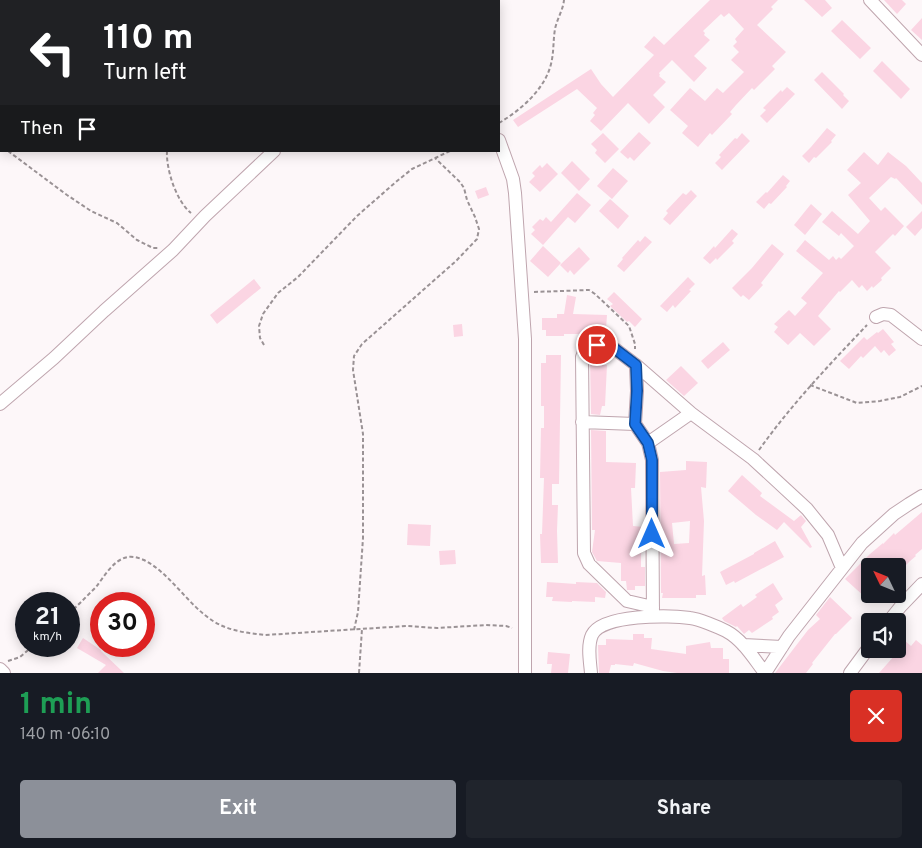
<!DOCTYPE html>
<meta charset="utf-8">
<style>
:root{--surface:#171b24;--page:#20242c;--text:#f1f3f6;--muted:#9ea1a6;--accent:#8c9099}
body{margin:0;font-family:Overpass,sans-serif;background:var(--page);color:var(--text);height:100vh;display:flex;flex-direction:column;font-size:19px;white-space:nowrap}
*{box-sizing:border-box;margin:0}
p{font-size:16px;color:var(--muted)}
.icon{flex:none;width:28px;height:28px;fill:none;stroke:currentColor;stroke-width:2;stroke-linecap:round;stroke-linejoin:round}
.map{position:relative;height:673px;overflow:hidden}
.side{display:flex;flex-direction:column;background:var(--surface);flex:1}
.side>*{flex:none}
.banner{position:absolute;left:0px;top:0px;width:500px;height:152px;box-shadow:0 2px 12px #0003;background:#202124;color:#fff;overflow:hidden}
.needle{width:32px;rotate:313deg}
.tools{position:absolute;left:861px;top:558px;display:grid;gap:10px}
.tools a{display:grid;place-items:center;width:45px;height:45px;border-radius:5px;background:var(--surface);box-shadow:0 2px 12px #0003;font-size:25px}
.speed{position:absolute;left:15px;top:592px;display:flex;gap:10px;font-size:25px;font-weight:700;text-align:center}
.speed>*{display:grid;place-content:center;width:65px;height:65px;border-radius:50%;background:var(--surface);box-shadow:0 2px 12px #0003;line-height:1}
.speed small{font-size:12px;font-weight:400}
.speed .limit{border:8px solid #d22;background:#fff;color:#111}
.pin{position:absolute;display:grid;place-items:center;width:42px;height:42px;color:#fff;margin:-21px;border:2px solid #fff;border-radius:50%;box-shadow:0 1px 5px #0007}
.me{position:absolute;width:55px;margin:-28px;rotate:0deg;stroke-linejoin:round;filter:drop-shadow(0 0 4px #0008)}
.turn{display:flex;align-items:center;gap:18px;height:105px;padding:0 20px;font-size:22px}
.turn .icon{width:65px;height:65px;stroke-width:2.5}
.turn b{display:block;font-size:35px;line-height:42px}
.then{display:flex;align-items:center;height:48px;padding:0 20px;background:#0003;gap:10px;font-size:19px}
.round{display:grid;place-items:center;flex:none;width:52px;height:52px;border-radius:5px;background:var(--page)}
.summary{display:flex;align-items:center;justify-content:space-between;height:85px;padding:0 20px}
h1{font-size:30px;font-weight:700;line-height:38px;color:#1e9e55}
.cta{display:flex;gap:10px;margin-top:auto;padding:10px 20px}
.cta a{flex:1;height:58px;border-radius:5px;background:var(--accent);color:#fff;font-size:20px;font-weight:700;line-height:58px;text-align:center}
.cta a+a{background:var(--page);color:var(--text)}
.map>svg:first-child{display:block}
</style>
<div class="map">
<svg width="922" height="673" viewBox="0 0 922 673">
<rect width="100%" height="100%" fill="#fdf7f9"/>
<path fill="#fbd5e3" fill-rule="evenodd" d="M710,0H778L771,7L773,9L757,25L786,52L772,66L775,69L754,90L752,88L736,105L730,112L732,114L712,135L710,133L698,147L682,133L688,126L670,110L690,88L705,101L717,88L723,93L744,72L731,60L739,52L733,46L737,42L735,39L744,29L729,13L724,17L721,14L703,31L705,33L704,35L710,40L694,56L707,68L694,82L672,60L659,73L660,75L659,76L666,82L653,95L665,107L649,124L628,103L601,131L590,121L595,115L593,113L597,108L577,89L518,127L513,120L591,69L601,84L613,97L654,55L644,47L654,36L664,45Z
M804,0H825L832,8L822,17Z
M884,0H902L906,4L897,14Z
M922,18V40L911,30Z
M842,20L871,48L860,59L831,31Z
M882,61L910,89L901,99L873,71Z
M822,72L844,94L843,95L849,101L842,109L814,80Z
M787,87L795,94L767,123L760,116L766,110L763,108L781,90L782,92Z
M827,128L836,135L831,141L832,142L816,158L814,157L809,163L802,156L811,147Z
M639,132L651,143L634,161L630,157L628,159L620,152Z
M603,133L619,149L605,163L595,153L597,150L591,144Z
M742,133L750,141L722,170L715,163L721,157L719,155L735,138L737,139Z
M864,152L878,165L888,152L906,166L922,183V205L896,178L895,179L891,177L869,198L881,211L885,207L904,226L895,236L893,234L875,252L891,268L881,278L882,280L873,288L872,286L867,291L862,285L859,288L852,280L840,292L839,291L818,316L831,329L814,346L800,333L788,345L774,332L778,327L774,324L789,310L795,316L807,303L801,298L823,273L796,251L805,240L829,260L833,256L836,260L839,257L841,259L854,246L841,233L839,236L822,222L832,211L858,234L870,221L848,195L861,183L847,170Z
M572,161L590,179L579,191L561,173Z
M547,163L558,174L540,192L529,182L535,176L532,173L540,165L542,168Z
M613,168L628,181L612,199L597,186Z
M783,175L790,181L786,186L787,187L771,204L769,203L764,209L756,202L766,192L767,193Z
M486,187L489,195L478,199L475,191Z
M691,190L697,196L670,225L663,219L668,213L666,211L683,193L686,195Z
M577,193L591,205L575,223L568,217L543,245L531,234L535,230L532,227L540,219L543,221L546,217L551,222Z
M610,199L629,216L618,229L599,211Z
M811,204L822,214L805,235L794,225Z
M922,211V228L915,236L906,227Z
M732,229L738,234L732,241L734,243L717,260L716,258L710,264L703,258L714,246L715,248Z
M645,236L652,242L624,272L617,266L623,259L622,258L638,240L640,242Z
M772,244L784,254L761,283L763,285L749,300L743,295L741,297L732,288L752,268Z
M543,246L561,263L548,277L530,261Z
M579,247L590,259L574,275L570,270L568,273L560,265Z
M688,277L695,284L689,290L691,291L675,308L673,305L667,312L660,306Z
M254,279L261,288L217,324L210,315Z
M614,292L642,319L635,327L629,321L627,322L610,306L613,304L607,299Z
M567,295L576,297L573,314L607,315L606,329H603L602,338L584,336V334H564V336H546V330H542V318H557V314H564Z
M462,324L463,336L454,337L453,325Z
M883,329L894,342L891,344L896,350L889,356L884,350L881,353L875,346L863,358L861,356L849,369L840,361L864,337L867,340L877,332L878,333Z
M723,342L730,350L708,369L701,361Z
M598,353L603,355V365H607L605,406H602L600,415L591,414V411L590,359L593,358V355Z
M546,355H561L559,484H552V505H558L557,531L558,563H541L540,534H542L544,478H540L541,428H544V406H541V363H546Z
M681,366L698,383L684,396L666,380Z
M591,430L606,431V462L636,463L635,488H631L633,526L644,527L641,556V567H645V586H635V590H627L626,581H621V563L597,561L592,552L595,530H592Z
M686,461L707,462L706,488L701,487L704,521L702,576L705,575L706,595H696V598H662L663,593H661L660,472L686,470ZM690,521L689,543L674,544L672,523Z
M742,475L762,493L760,496L794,521L801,515L806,521L801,527L812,547L810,548L784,522L777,530L756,515L728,491Z
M922,512V549L915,555L916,556L910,561L898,573V566H870V593L866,598L845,579L870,554L883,543V544L894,533L895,535Z
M408,524L431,525L430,546L407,545Z
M775,541L784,557L735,583L734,581L726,585L720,572L754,554V553Z
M455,550L456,564L440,565L439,551Z
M547,582L576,584V582L597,583L606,592L605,598L595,597V602L572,601V602L552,601L553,597H546Z
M773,583L783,599L775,605L779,612L772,617L773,619L752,633L749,630L744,634L737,626L736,627L724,621L722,618L741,604L743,607L757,597L755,595Z
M830,597L852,618L836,634H835L812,663L813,664L806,673H775L808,630L820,619L816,615Z
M633,634H644V638H652L651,649L686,654V646L710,642L711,648H723V659H729V673H677L663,671L634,663L633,666L615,664V665H611L609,673H599L598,645H606V639L633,640Z
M83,638L101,650V651L124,673H98L106,665L77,648Z
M904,640L911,646L916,640L922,645V673H879L895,655L888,649H898V647Z
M548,652L570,654L568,673H551L552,664H547Z"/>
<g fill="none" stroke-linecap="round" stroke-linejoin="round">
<g stroke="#bfa5ae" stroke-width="14">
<path id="minor" d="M467,0V1
M870,0L922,55
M499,140L513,179L515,193L525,339V673
M876,317L883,314L891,315L922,339
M636,365L637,391L635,424L648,443L652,460L653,616
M0,404L54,358L104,311L173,250L205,216L274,151
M582,422L635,424
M648,443L691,413
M653,607L627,601L589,564L584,553L582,357L585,350L597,345L615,349L636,365L691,413L753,459L807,509L828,535L842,568
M889,621L901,606L922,584
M743,645L782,647
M0,669L4,673
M591,673C590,661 587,646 592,635C602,614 670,615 690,618C699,619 718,627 726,631C743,640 754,659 765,673L789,636L862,543L894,514L909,504L922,496
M850,673L870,646"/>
</g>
<path stroke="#9a9295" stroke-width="2" stroke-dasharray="4 2.5" stroke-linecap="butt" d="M100,0V1
M319,0L320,1
M354,1L358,0
M499,123C521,110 545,89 551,64C554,52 553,41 555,29C557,19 563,10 564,0
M0,144L1,145
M8,151L67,195L91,211L117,223L137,240L153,248H158
M167,151C166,169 176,201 191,213
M534,292L589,290L595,294L629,326L635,344V349
M264,345L260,338L259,326L263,314L278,293L298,277L357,216L397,181L412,169L450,151
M810,385L857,403L880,401L900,397L922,386
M759,450C791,405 829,365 867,325
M69,614C78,605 87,596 96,587C103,578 112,563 122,559C129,555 137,557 144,560C170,573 188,605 213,621C229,631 247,633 265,635L407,626L437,628L486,625L506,626L512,628
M354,630L358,612L363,538V434L353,370L354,356L362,344L456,261L477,239L479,229L475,217L467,200L464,188L460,182L435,158
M8,661L20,657L33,646
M359,673L362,629"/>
<use href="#minor" stroke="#fff" stroke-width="12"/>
</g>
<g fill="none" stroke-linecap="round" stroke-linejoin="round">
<g stroke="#114b97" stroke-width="12">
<path id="route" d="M597,345L615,349L636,365L637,391L635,424L648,443L652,460V534"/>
</g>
<use href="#route" stroke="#1a73e8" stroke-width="9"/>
</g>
</svg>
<div class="tools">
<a><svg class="needle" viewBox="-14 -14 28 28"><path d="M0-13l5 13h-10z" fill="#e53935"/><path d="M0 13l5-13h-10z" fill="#9ea1a6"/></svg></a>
<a><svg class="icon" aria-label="sound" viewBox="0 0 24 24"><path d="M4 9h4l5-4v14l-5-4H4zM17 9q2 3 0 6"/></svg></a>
</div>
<div class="speed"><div>21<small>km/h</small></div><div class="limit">30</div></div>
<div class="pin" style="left:597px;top:345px;background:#d93025"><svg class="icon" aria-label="arrive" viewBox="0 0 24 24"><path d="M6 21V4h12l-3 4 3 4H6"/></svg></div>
<svg class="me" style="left:652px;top:534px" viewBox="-20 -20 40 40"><path d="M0-17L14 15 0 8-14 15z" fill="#1a73e8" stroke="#fff" stroke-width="4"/></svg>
<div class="banner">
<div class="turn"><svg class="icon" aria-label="left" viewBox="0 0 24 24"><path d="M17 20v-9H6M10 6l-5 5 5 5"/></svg><div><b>110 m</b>Turn left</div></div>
<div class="then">Then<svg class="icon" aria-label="arrive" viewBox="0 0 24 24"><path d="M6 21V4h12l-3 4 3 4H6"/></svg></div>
</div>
</div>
<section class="side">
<div class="summary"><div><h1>1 min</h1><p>140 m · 06:10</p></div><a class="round" style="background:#d93025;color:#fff"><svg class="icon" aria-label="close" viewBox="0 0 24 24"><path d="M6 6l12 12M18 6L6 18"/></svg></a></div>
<div class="cta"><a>Exit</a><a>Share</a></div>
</section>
